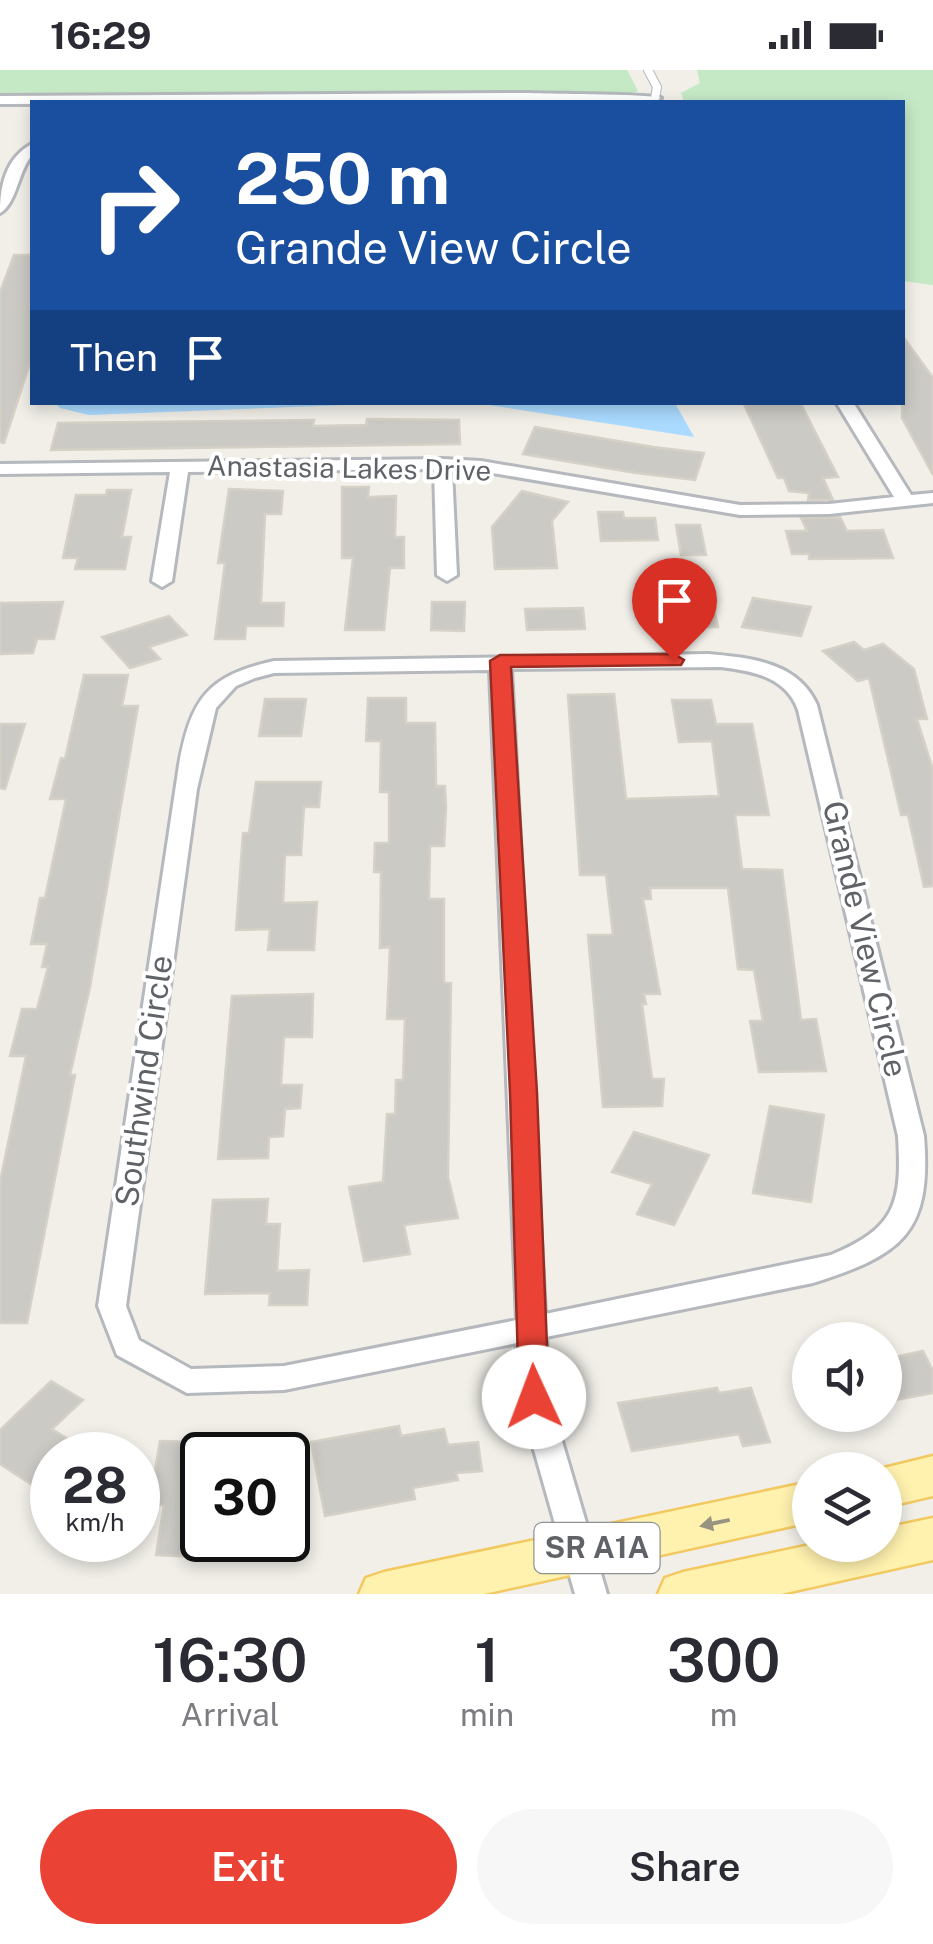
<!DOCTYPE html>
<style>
:root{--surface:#fff;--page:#f7f7f7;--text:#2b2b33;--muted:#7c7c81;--accent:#ea4335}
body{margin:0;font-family:"Public Sans",sans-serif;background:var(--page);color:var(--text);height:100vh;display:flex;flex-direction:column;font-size:38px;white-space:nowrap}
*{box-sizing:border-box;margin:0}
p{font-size:32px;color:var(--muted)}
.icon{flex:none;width:55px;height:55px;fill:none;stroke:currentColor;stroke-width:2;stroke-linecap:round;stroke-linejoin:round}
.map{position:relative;height:1524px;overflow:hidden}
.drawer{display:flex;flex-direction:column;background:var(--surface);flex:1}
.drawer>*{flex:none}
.hud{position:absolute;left:30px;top:30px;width:875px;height:305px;border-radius:0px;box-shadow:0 5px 15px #0003;background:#1a4fa0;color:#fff;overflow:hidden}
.controls{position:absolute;left:792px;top:1252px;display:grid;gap:20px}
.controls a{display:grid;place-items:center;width:110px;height:110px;border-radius:50%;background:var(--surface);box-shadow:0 5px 15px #0003;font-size:50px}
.speed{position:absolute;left:30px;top:1362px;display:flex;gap:20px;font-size:50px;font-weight:700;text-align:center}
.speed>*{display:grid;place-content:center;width:130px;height:130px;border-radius:50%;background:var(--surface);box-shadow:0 5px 15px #0003;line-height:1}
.speed small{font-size:25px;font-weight:400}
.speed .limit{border:5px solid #111;border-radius:15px;background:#fff;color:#111}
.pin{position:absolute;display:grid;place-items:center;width:85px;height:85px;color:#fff;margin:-102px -42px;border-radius:50% 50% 50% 0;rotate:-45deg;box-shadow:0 0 10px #0007}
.pin .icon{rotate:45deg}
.me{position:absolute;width:110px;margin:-55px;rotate:358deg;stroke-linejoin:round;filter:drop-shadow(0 0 8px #0008)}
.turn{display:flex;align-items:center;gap:35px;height:210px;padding:0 40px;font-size:45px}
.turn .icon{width:130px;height:130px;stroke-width:2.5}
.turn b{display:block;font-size:70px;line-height:85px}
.then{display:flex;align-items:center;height:95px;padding:0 40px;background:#0003;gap:20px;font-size:38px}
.eta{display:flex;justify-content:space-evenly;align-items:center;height:170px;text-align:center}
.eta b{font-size:60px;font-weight:600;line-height:70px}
.button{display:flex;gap:20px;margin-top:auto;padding:20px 40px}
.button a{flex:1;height:115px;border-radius:60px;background:var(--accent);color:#fff;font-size:40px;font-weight:600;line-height:115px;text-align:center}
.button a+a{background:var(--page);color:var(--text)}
.status{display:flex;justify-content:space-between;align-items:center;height:70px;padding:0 50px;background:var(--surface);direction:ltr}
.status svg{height:28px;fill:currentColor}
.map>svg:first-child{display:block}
</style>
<div class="status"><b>16:29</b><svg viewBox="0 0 49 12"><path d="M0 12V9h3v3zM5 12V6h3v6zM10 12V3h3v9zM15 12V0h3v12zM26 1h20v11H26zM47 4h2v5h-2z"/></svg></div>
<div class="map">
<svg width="933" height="1524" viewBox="0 0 933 1524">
<rect width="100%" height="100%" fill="#f1efe8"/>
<path fill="#c5e8c5" d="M0,0H627L638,21L626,27L555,22L0,25Z
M697,0H933V215L903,211L902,32H684L681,23L700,13Z"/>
<path fill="#aadaff" d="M55,333H398L89,345L60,338Z
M476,333H675L694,367Z"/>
<path fill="#cccac5" stroke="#d6d1c6" stroke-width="2.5" d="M14,185H32V287L4,373L0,372V222Z
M902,265L933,308V405L902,348Z
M743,332H800L838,407L823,408L833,430H808L809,423L789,421L784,408H778Z
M367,349L459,350L460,374L51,380L58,353L314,350L313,356L366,355Z
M535,357L653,377L704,383L695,410L636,403L523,384Z
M342,417H369L368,427L396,426L395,467H404V498H390L384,560H345L353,488H342Z
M229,419L283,421L281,444H265L261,533H284L283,556H246L245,569H215L225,493H218Z
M107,420H131L122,467H131L125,499H75L78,488H63L76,425H106Z
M522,421L568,432L552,451L557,498L495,499L492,457Z
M598,442H623L624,448H655L658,470L601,471Z
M840,447L847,461L883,460L893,488L809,489V484H792L786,461H807L801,448Z
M676,455H700L706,485H681Z
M711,525L718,557L660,558L657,537H668V526Z
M753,528L811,537L801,566L742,557Z
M63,532L54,569H37L33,583L0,584V533Z
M432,532H465L464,561L431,560Z
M583,538L585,559L527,560L525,539Z
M169,546L187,565L149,577L160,589L130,598L102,567Z
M854,572L864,580L883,574L914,599L927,649H917L933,700V816L924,817L908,745H901L869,608L858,611L823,581Z
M84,605H128L122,636H138L90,917L70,1005H75L27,1253H0V1112L26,986H10L22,939H37L48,897H42L47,874H31L40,828H45L66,729H50L61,688L65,689Z
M614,624L626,729L719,726L712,671L679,672L672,630H711L716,654H752L769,745H735L742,799L782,800L801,950L816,949L826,1001L759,1002L750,951H763L754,900L738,899L728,818H650L651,829H643L660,924H644L646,934H642L652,1009H664L662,1036L603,1037L588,865H613L606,805H580L568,625Z
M368,628H406V653H435L436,716H445L446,737L444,776H430L429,829H444V913H451L448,1107L458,1148L404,1155L410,1184L364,1191L349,1117L383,1112L387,1044H395L396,1010H403L405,949H387L390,877L380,878L381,802H374L375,773H389V722H380L381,671H366Z
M265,629H306L301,666H259Z
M0,654H25L5,719L0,718Z
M256,712H321L319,737H304L301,785H285L283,833L317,832L314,880H268L270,859L236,860L243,763H249Z
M313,924L312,967H284L281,1015H302L300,1038L285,1039L283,1066L269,1067L268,1088L218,1089L232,926Z
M770,1036L824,1045L811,1132L753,1123Z
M634,1062L709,1085L674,1155L637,1144L652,1114L612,1102Z
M268,1129L266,1154H280L277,1201L309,1200L307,1235H269L270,1223L205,1224L213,1130Z
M923,1281L933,1301V1323L885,1332V1289Z
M51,1311L83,1330L52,1359L93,1385H52V1428L0,1394V1360Z
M717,1318L719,1323L751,1318L770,1372L743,1376L739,1364L632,1381L618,1333Z
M399,1356L401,1366L444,1359L448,1375L478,1372L482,1401L456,1403L458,1410L413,1418L415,1429L325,1446L311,1372Z
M160,1371L197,1372L193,1403H202V1442L196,1487L156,1485L164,1435H149Z"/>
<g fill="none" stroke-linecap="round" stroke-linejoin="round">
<g stroke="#b5b8bc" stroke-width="10">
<path id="service" d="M648,0L657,17L655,28"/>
</g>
<g stroke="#b5b8bc" stroke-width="6">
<path id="minor" d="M529,23C548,24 654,24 661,28L650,32L0,34V26Z
M32,74V85C18,101 17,133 0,143C0,115 6,88 32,74Z
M836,332H853L911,425L933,423V433L829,444L740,445L481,401L452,400L457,505L447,511L437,505L434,399L188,402L172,511L162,517L152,511L170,402L0,404V394L443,389L481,391L740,435L829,434L894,427Z
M709,584C751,588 798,592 817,635L924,1066C932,1164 901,1185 813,1213L546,1267L549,1327L607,1524H575L519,1327L517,1273L284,1320L187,1323L117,1285L98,1236L179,695C191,629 207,606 274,591ZM721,597C753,601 786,607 798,640L898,1066C902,1133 896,1158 831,1185L545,1244L511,599ZM490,600L517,1250L284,1296L191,1299L139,1270L126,1236L197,719L216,638L236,616L255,608L274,603Z"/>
</g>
<g stroke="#f2c960" stroke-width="5">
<path id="primary" d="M933,1386V1426L885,1437V1400H876Z
M810,1412V1452L484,1524H359L366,1508L384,1502Z
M933,1448V1490L781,1524H658L665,1508L683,1502L810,1475H885V1458Z"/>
</g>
<use href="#service" stroke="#fff" stroke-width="8"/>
<use href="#minor" fill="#fff" fill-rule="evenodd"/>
<use href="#primary" fill="#fff2af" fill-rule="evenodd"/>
</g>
<defs><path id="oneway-solid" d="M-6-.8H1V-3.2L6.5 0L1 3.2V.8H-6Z" transform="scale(2.5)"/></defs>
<use fill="#979581" href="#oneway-solid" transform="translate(715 1453) rotate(168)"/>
<path fill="#ea4335" stroke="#982c22" stroke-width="2.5" d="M674,584L684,590L681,595L511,597L537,1023L549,1327L545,1336L534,1339L523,1336L519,1327L510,1023L490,591L500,585Z"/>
<g text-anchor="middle" stroke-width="8" stroke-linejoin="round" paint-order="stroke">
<g font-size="28" fill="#5f6368" stroke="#fff">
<text transform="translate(349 398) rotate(1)" y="10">Anastasia Lakes Drive</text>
</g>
<rect fill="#fff" stroke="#8f9295" stroke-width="2.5" x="534.5" y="1453" width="125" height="50" rx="8"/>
<g font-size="30" font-weight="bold" fill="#5f6368">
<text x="597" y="1488">SR A1A</text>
</g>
<g font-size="32" fill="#5f6368" stroke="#fff">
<text transform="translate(865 869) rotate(77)" y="11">Grande View Circle</text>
<text transform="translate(144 1011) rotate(-82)" y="11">Southwind Circle</text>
</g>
</g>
</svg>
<div class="controls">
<a><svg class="icon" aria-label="sound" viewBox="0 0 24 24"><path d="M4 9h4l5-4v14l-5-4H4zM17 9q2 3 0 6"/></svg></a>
<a><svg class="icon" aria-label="layers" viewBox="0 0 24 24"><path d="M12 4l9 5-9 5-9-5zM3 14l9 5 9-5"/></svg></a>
</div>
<div class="speed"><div>28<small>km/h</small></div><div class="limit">30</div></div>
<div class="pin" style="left:674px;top:590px;background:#d93025"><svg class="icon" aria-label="arrive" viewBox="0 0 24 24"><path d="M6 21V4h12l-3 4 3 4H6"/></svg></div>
<svg class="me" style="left:534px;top:1327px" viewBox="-20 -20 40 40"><circle r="19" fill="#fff"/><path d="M0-13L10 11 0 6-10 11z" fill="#ea4335"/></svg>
<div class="hud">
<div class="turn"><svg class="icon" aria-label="right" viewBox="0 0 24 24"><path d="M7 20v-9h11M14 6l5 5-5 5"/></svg><div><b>250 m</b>Grande View Circle</div></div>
<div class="then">Then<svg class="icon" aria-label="arrive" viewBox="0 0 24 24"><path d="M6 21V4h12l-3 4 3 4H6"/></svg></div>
</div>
</div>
<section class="drawer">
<div class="eta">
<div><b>16:30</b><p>Arrival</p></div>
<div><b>1</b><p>min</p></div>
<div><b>300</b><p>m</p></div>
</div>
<div class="button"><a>Exit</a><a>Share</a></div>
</section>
